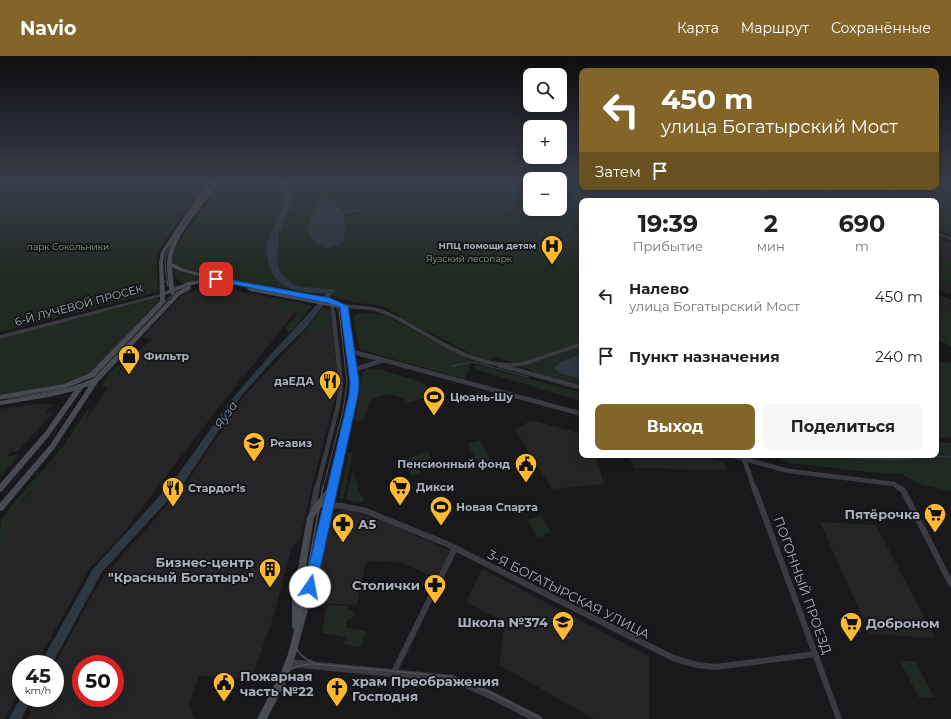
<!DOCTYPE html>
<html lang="ru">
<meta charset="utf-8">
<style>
:root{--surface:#fff;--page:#f6f6f6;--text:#202124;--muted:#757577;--accent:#836529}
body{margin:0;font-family:Montserrat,sans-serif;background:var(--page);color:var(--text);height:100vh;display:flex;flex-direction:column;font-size:15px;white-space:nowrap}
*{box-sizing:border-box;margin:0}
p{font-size:13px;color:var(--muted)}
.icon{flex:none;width:22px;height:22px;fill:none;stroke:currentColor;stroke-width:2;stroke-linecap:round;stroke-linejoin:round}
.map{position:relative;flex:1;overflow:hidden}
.sheet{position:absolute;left:579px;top:142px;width:360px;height:260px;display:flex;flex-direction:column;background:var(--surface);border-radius:8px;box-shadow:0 2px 10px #0003}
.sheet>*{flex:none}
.top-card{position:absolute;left:579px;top:12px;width:360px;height:122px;border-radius:8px;box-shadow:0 2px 10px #0003;background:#836529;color:#fff;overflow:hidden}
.controls{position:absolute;left:523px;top:12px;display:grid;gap:8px}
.controls a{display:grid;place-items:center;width:44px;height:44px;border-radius:8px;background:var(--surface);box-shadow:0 2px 10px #0003;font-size:20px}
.speed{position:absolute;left:12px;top:599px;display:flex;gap:8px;font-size:20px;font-weight:700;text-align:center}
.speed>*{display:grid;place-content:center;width:52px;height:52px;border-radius:50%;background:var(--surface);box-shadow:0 2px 10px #0003;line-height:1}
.speed small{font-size:10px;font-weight:400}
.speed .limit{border:6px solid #d22;background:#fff;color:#111}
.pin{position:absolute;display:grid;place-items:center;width:34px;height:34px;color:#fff;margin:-17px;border-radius:8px;box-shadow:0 2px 6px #0006}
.me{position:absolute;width:44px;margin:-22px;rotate:12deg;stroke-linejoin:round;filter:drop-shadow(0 0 3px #0008)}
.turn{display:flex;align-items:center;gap:14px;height:84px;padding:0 16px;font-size:18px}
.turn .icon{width:52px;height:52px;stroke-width:2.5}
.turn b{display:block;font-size:28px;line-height:34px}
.then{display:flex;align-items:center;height:38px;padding:0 16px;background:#0003;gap:8px;font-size:15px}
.eta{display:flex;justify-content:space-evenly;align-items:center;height:68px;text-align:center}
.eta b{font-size:24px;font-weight:700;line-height:28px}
.primary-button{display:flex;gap:8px;margin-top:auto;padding:8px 16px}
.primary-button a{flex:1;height:46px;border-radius:8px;background:var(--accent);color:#fff;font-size:16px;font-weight:700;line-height:46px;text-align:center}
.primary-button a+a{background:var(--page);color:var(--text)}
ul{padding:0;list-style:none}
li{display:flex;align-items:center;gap:12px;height:60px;padding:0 16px}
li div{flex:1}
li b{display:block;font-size:15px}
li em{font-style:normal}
header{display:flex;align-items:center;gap:24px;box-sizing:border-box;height:56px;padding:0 20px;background:var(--accent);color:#fff}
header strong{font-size:19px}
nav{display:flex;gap:22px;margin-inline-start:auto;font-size:14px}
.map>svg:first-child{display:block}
</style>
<header>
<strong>Navio</strong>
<nav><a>Карта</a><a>Маршрут</a><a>Сохранённые</a></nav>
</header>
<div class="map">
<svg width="951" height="663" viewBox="0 0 951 663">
<rect width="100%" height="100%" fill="#19191b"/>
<path fill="#252528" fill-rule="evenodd" d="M936,181L951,187V236L949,238L936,232Z
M215,231L303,247L218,352L119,483L90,512L36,608H21V634L4,663H0V475L79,373L128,304L152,283L142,281L183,238L203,232Z
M936,238L951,244V260L936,253Z
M323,251L330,254L338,326L336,340L312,430L300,484L292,490L272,565L251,624L199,620L189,648L194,663H27L38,642H55V608L97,530L124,497L186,428L244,340L306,274ZM81,608H115V642H81Z
M35,348H53L45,356L53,357L17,396L12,395L5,402H0V353Z
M531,364L582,378V399H596L604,428L552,433L515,374Z
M628,399H696L724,406L726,414L634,412Z
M345,453L389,467L450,495L437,523L403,507L374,505L367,506L365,509L357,549L313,547L331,462L335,457Z
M820,466L876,469L935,582L870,578Z
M482,513L649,600V663H594L499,609L505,566L466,546Z"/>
<path fill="#202a22" d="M0,125L17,126L20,129L29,128L34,125H206L156,198L158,233L157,236L0,276Z
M222,125H278L284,138V145L271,179L267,197L292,233L312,237H324L326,239L224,222L189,214L173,208V204L177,189Z
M287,125H530V153H560V125H582V131H891L874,145H582V329L538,318L519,308L497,301L492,304L479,302L399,261L400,260L384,251L376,249L359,247L332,241L334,233L331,231L321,233L302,231L293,228L283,219L280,215L277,206L279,178L290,150L291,144V133Z
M936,125H951V179L936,173V145H882L898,131H936Z
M936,199L951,205V228L936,221Z
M173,212L181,216L207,223C191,226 176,235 173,212Z
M158,241V244H160L158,248L89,319L69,327L0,340V283Z
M272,242C280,246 307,246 312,251C303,258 299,269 290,276L286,275V270L295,262L297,256L291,257L279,254L281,251L275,248H268L266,244Z
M324,253L329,257V267L323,275L307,276V274C314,268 317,259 324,253Z
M936,255L948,258L951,257V291L936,282Z
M361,257L385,259L472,305L465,323L361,294L359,290L353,261L356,258Z
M936,304L951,308V382L936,381Z
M474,308L582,337V345L477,314Z
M121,309C120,317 112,327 107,332L102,330C106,320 110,312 121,309Z
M369,310V314H382L424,327L427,330V341L408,347C398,335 382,338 370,345L364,363L360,366L355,365L361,327L360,320Z
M89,354L84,367L66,392L50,410L43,422L22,445L19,451L20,463L0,491C0,484 0,470 1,464C20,436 46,413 66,386C74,376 79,362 89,354Z
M480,384L490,403L478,408L468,388Z
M936,386L951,387V435L919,428L902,418H888L789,407L781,403L782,400L779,399L860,402L928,400L925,399H936Z
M428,395L431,402L417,408L421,416L411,420L404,404Z
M353,396L343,443L339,442L349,397Z
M20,398L0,421V402Z
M353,413L359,437L365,443L362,447L346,444Z
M541,459L551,476L538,482L528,464Z
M327,549L348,550L347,554L354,555L353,562L347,564L346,572L366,575L361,591L344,588L346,582L343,581L322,577Z
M900,605H915L934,641L919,642Z"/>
<path fill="#2e3840" d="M278,125H287L292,138L290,150L279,178L277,206L280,215L283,219L293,228L302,231L334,233V236L305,273L276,301L242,339L184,427L102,516L52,608H40L93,513L174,424L236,338L272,297L325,240L324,237C300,238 270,232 268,203C267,198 266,192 267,188C271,167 294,145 278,125Z
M322,143C331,142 337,150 343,156L348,154L357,153L359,156L344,157L345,173L343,186C330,195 320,195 311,180C308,176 307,170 309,165C311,158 317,152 319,145Z
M582,298V323L560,317L554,312L561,306Z
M790,399H925L929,401L896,405Z
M21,641L32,642L21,663H9Z"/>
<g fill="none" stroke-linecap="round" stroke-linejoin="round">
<path stroke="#2e3840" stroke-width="1" d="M939,130L951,132
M291,135L297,133
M935,145L934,138L940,135L937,125
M282,169H290
M334,236H337"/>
<path stroke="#2e3840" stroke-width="1.5" d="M452,310L473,306L528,321
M927,400L951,401"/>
<path stroke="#3a3b41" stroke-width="3.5" d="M878,145L895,131
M333,257L332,249L334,247"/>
<path stroke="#3a3b41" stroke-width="4.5" d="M350,295L582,358
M499,309L582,332
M353,314L381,305
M729,399L789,415L894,428L900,432
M744,403L754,432
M317,432L338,350L341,328L333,256"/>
<path stroke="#3a3b41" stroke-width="6" d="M754,431L839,663
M898,431L903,434L951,528
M319,448L342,450L366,455L447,488L673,602L697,609L715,611L816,598
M312,457L317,431
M393,618L455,492"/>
<path fill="#3a3b41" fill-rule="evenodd" d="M767,131H772L749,145H744Z
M814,131H819L854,145H849Z
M936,176L951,182V184L936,178Z
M164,237L166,238V239L0,283V279Z
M344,248C358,250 373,249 386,255C428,273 472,313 521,306C527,305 533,302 538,301C553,296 567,291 582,286V290C569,294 555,299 542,303C535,306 528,309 521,310C469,317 426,275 381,257C369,252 355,254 342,251V250Z
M289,603L453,619L494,636L541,660L542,663H529L488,642L453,627L289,611L286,610L285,607L286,604Z"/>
<path fill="#474a51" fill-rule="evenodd" d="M208,125H212L165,196L163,206L165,236L169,234C169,223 165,211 168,200C172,178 201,143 215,125H219C206,149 173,177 172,207L184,213L215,221V222L219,221L330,242L346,249L358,326L354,355L334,433L314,531L296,598L287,624L267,663H257L280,619L288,598L294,574L292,571V547L307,461L316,446L328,432L348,355L352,326L342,251L339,252L250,235L247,233L248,232L250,231L333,247L329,245L219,225L189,229L174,236V238L172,239L170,237L165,239V246L94,321L65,332L0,343V339L64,328L90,317L160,245L159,206L161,196ZM172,211L180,215L210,223L188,226L174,232ZM325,446L306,531L300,553V547L314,462Z
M189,230L191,231V233L180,239L98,326L54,393L3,454L0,455V447L50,389L89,330L83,332L49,380L2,435L0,436V428L45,376L74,335L49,341L0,349V345C32,339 64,336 94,322L176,237Z"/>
<path stroke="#4c4f56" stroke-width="1" d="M165,225L171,230L183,232
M168,230C167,222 165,213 165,205C168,182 200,145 214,125
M0,343C34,338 71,336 100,314L172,239L190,229L204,225H225L329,245L334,247L339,254L347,327L343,355L323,432"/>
<path stroke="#4c4f56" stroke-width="1.5" d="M295,584C295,596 302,602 313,606
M280,631L296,576L323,431
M260,663C275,632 276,608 316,608L453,621L491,637L542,663"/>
</g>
<linearGradient id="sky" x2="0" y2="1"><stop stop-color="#0e0e0f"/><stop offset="0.58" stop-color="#383e4a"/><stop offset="1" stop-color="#383e4a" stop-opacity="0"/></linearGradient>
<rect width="951" height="217" fill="url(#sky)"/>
<path fill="#1a73e8" stroke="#114b97" d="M213,221L330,242L348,250L359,326L358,339L316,531L314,535L310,537L306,535L304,531L349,339L350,326L340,251L328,247L216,225H213Z"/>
<defs>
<g id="hospital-pin" transform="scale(1.15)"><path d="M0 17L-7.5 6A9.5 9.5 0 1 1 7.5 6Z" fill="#fdb92f" stroke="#141416"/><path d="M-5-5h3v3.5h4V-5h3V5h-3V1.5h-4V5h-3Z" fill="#111"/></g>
<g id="shop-pin" transform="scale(1.15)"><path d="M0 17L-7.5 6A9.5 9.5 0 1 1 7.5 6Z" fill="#fdb92f" stroke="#141416"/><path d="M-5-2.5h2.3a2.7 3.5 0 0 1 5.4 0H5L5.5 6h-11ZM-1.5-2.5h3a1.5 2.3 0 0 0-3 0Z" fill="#111"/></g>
<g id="restaurant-pin" transform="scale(1.15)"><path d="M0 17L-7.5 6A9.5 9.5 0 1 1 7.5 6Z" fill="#fdb92f" stroke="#141416"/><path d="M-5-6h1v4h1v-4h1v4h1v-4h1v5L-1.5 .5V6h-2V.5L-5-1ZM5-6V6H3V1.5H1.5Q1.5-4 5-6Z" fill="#111"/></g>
<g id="stadium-pin" transform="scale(1.15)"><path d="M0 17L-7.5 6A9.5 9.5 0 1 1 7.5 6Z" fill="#fdb92f" stroke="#141416"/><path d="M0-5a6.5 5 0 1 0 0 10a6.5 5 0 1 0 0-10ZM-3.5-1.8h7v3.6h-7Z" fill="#111"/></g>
<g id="university-pin" transform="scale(1.15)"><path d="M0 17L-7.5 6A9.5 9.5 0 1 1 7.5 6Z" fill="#fdb92f" stroke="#141416"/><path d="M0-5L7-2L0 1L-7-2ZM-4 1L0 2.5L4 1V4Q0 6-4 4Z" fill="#111"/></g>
<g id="civic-pin" transform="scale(1.15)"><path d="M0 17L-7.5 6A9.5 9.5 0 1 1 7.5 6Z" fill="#fdb92f" stroke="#141416"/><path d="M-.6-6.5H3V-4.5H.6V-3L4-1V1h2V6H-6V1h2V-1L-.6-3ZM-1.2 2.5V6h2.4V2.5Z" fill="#111"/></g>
<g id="supermarket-pin" transform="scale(1.15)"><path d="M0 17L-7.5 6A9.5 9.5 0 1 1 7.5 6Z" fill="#fdb92f" stroke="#141416"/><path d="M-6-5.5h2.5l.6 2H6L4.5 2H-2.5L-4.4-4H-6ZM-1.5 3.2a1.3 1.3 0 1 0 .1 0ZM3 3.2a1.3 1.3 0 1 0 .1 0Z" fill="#111"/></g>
<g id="pharmacy-pin" transform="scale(1.15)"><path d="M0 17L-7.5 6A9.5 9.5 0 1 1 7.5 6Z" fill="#fdb92f" stroke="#141416"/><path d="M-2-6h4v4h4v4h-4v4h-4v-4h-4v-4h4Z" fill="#111"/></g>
<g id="building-pin" transform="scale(1.15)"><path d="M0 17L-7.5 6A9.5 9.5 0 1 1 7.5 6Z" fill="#fdb92f" stroke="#141416"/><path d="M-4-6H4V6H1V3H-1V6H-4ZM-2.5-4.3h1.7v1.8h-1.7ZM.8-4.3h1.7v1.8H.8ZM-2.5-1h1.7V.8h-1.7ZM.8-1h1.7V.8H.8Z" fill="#111"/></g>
<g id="school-pin" transform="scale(1.15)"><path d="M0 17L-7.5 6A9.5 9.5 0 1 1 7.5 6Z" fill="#fdb92f" stroke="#141416"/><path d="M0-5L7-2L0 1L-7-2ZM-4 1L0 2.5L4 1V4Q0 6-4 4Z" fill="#111"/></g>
<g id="church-pin" transform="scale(1.15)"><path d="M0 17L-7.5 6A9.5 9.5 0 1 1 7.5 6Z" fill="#fdb92f" stroke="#141416"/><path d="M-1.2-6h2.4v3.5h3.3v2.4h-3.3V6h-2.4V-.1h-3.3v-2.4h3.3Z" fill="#111"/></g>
</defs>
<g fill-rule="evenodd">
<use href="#hospital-pin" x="552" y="190"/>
<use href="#shop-pin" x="129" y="300"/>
<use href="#restaurant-pin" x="330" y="325"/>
<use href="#stadium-pin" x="434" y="341"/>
<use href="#university-pin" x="254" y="387"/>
<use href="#civic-pin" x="526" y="408"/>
<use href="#supermarket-pin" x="400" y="431"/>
<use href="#restaurant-pin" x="173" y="432"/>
<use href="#stadium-pin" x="441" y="451"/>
<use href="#supermarket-pin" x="935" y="458"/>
<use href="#pharmacy-pin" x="343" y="468"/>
<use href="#building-pin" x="270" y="513"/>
<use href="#pharmacy-pin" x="435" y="529"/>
<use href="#school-pin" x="563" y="566"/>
<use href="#supermarket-pin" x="851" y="567"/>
<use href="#civic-pin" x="224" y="627"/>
<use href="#church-pin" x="337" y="632"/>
</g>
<g text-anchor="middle" stroke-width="3.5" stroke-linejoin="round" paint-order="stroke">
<g font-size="9" font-weight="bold" fill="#aab0bc" stroke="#141416" text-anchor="end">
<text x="536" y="193">НПЦ помощи детям</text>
</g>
<g font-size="9" fill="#81a883" stroke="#141416">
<text x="68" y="194">парк Сокольники</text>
<text x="469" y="206">Яузский лесопарк</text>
</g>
<g font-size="11" fill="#aab0bc" stroke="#141416">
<text transform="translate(79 249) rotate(-15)" y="4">6-Й ЛУЧЕВОЙ ПРОСЕК</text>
</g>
<g font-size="11" font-weight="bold" fill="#aab0bc" stroke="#141416" text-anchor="start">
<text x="144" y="304">Фильтр</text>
<text x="314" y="329" text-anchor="end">даЕДА</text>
<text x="450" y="345">Цюань-Шу</text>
<text x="270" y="391">Реавиз</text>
<text x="510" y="412" text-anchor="end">Пенсионный фонд</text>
<text x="416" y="435">Дикси</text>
<text x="188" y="436">Стардог!s</text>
<text x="456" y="455">Новая Спарта</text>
</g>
<g font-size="12" font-style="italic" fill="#809db8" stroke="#141416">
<text transform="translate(226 359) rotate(-55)" y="4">Яуза</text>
</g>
<g font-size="13" font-weight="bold" fill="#aab0bc" stroke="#141416" text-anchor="end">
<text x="920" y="463">Пятёрочка</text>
<text x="358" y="473" text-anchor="start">А5</text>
<text x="254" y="511">Бизнес-центр<tspan x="254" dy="15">"Красный Богатырь"</tspan></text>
<text x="420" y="534">Столички</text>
<text x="548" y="571">Школа №374</text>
<text x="866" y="572" text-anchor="start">Доброном</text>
<text x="240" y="625" text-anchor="start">Пожарная<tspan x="240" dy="15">часть №22</tspan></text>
<text x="352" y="630" text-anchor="start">храм Преображения<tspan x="352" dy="15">Господня</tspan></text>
</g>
<g font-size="13" fill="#aab0bc" stroke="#141416">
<text transform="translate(803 529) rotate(70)" y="5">ПОГОННЫЙ ПРОЕЗД</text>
<text transform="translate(569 538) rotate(27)" y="5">3-Я БОГАТЫРСКАЯ УЛИЦА</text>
</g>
</g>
</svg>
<div class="controls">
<a><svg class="icon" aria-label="search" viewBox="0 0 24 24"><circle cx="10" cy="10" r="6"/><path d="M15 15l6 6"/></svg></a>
<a>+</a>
<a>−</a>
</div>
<div class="speed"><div>45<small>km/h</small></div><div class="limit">50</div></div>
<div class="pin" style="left:216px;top:223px;background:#d93025"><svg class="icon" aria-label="arrive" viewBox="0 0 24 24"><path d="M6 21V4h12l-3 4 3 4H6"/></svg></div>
<svg class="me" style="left:310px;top:531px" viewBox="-20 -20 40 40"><circle r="19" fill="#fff"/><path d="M0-13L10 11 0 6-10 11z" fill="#1a73e8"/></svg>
<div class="top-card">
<div class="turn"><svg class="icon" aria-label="left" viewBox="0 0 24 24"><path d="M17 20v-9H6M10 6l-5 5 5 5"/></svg><div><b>450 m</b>улица Богатырский Мост</div></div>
<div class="then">Затем<svg class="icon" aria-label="arrive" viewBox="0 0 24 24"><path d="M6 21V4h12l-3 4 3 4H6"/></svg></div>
</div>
<section class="sheet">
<div class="eta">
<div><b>19:39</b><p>Прибытие</p></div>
<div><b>2</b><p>мин</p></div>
<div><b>690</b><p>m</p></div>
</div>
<ul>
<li><svg class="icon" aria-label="left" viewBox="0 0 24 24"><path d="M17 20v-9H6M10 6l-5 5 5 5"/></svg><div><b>Налево</b><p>улица Богатырский Мост</p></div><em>450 m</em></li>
<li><svg class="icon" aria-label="arrive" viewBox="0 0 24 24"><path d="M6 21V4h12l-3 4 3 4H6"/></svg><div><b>Пункт назначения</b></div><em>240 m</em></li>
</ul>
<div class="primary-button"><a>Выход</a><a>Поделиться</a></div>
</section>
</div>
